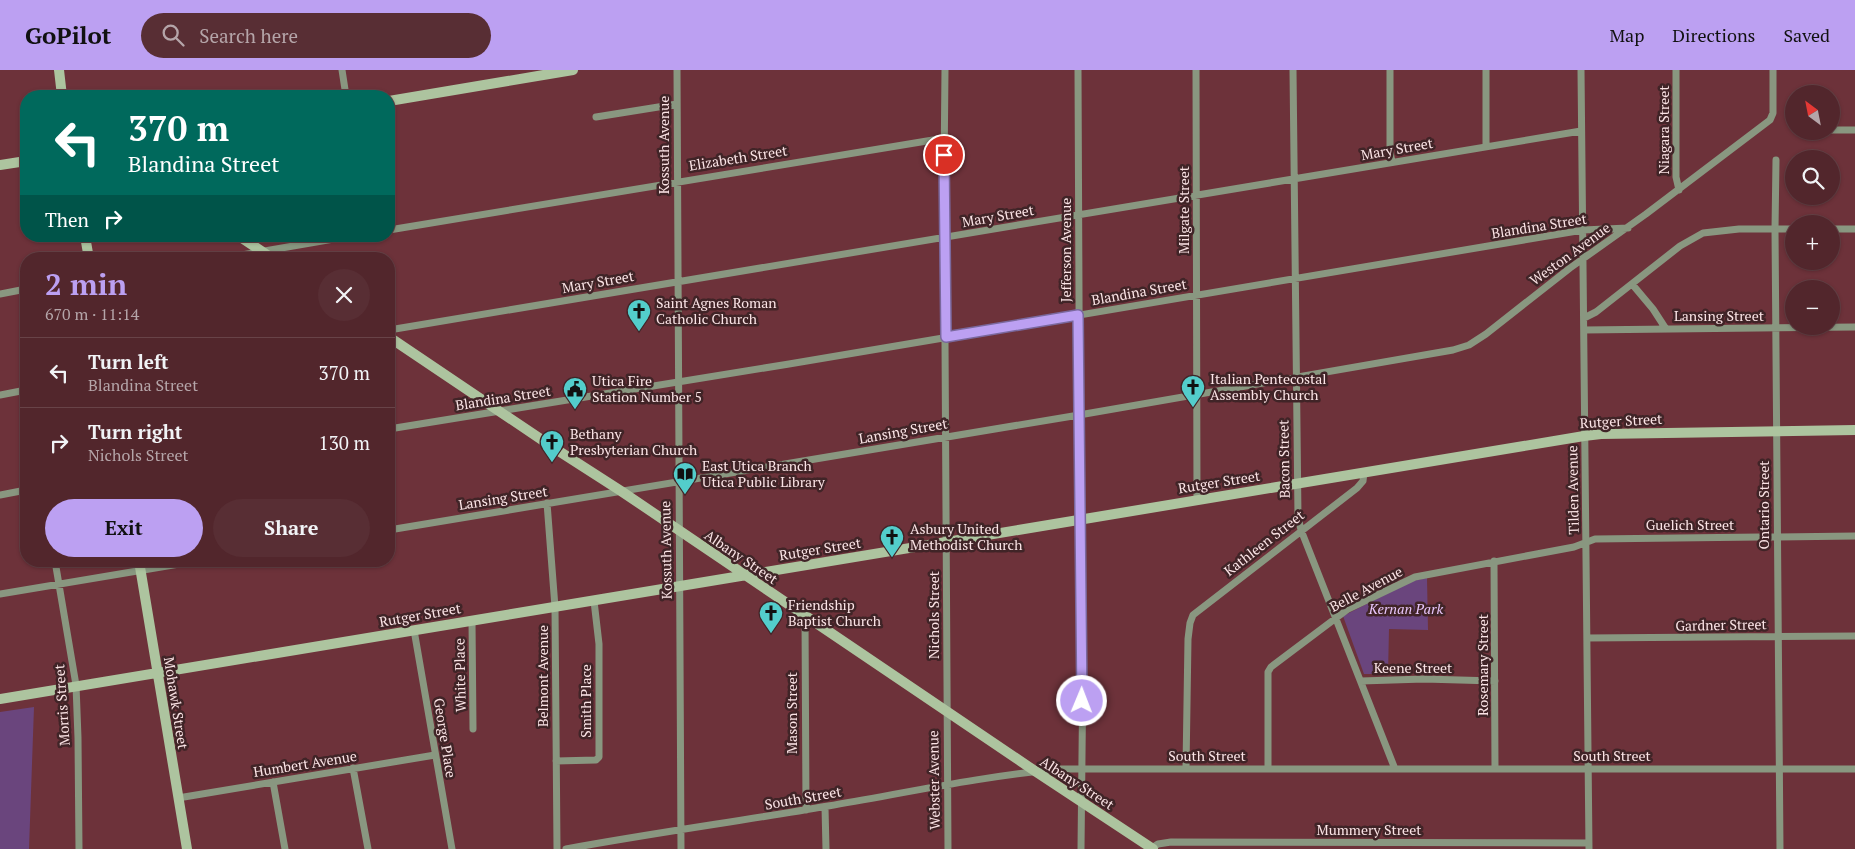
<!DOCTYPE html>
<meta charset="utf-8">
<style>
:root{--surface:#52262c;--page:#582e34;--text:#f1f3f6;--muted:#b5a5a9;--line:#684348;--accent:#bca0f2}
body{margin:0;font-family:"PT Serif",serif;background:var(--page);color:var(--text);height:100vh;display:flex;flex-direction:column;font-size:19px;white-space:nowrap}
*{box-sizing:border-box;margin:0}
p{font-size:16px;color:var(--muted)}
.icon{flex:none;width:28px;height:28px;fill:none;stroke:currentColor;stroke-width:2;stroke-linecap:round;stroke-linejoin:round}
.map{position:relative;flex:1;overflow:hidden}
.panel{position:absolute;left:20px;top:182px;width:375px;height:315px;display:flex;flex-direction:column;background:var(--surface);border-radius:20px;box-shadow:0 1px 4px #0004,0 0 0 1px var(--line)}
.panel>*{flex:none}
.hud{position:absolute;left:20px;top:20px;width:375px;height:152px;border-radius:20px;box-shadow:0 1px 4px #0004,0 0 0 1px var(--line);background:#00695c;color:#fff;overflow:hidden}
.needle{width:32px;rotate:328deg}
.fabs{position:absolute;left:1785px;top:15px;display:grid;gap:10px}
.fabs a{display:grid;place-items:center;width:55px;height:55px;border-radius:50%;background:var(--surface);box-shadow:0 1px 4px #0004,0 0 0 1px var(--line);font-size:25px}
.pin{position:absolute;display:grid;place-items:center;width:42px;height:42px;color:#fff;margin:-21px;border:2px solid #fff;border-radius:50%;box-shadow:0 1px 5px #0007}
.me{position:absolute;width:55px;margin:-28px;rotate:1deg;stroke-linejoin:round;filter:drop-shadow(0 0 4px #0008)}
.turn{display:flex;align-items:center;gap:18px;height:105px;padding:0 25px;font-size:22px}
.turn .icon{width:65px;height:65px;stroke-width:2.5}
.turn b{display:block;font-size:35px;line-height:42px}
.then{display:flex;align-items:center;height:48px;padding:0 25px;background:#0003;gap:10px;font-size:19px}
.round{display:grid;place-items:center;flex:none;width:52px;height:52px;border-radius:26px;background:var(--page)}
.head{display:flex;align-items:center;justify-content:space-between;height:85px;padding:0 25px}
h1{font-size:30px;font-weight:700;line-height:38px;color:var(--accent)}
.action{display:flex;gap:10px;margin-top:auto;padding:10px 25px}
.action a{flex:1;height:58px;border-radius:30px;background:var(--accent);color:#111;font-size:20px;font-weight:700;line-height:58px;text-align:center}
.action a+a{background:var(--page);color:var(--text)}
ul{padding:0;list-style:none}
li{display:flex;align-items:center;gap:15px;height:70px;padding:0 25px;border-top:1px solid var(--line)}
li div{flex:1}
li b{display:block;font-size:19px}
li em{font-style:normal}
header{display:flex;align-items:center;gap:30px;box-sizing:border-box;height:70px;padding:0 25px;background:var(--accent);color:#111}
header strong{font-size:24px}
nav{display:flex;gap:28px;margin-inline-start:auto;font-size:18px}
.search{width:350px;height:45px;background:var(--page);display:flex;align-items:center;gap:12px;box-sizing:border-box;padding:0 18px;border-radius:28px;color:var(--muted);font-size:19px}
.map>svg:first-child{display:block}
</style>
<header>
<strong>GoPilot</strong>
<div class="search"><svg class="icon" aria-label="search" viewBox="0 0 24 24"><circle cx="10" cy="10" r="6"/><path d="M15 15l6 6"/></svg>Search here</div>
<nav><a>Map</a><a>Directions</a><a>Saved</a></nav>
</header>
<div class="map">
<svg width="1855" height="779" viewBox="0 0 1855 779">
<rect width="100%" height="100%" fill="#6d323a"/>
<path fill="#6a457d" d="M1427,508L1428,560L1389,559L1388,604H1364L1343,546L1412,511Z
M34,637L29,779H0V642Z"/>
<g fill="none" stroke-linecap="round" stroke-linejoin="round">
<path stroke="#899780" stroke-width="7" d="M342,0L346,26
M677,0L681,779
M945,0L944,102L948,779
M1078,0L1080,450L1083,593L1081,779
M1196,0L1197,429
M1293,0L1298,447L1301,460L1395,699
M1390,0V82L1392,92
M1486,0V76
M1581,0L1589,779
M1676,0V107L1679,120
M596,47L677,34
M1831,60H1855
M1776,90L1775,159L1780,779
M1831,159H1855
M389,160L945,68
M218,189L351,166
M1632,214L1653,239L1666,259
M0,224L26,219
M1584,248L1596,242L1680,176L1703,163L1739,159H1794
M389,260L1581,61
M1584,260L1855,257
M0,325L26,320
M389,359L789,294L1583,160L1628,158
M0,425L26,420
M547,433L555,537L557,779
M389,460L1079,345L1453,280L1469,275L1486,264L1570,198L1646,144L1770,50L1773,43V0
M55,491L76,615L78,668L79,779
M1494,491L1495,698
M0,524L197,491
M805,546L806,740
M472,551L473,659
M414,560L452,779
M1587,568L1855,566
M1361,611L1424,609L1495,611
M556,691L596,690L599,687V574L594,531
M353,698L368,779
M1186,698L1188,569L1190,553L1193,545L1357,418L1363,411L1364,402
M1268,699V602L1271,597L1348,539L1415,507L1574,477L1595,469L1855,466
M273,712L285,779
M178,728L435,685
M825,737L826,779
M1152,778L1158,774L1171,772L1589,773
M566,779C653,763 741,751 828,736C905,723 983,706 1061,699H1855"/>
<path stroke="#adc49f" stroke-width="10" d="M59,0L62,26
M389,31L573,0
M0,95L26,91
M85,166L89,189
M239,166L273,189
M389,267L551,376L621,421L1035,701L1153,779
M139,491L187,779
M0,629L1584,366L1601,364L1855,360"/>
</g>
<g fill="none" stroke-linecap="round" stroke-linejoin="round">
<g stroke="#7a689d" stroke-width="12">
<path id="route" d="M944,85L946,267L1078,245L1082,631"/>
</g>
<use href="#route" stroke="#bca0f2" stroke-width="9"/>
</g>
<defs>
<g id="church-pin" transform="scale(1.25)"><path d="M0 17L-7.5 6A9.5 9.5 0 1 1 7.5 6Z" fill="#53cdcb" stroke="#402427"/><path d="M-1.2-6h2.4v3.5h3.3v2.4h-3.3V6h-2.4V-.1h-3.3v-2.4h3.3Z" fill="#111"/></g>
<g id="civic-pin" transform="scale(1.25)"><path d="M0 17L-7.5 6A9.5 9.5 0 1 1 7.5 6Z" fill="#53cdcb" stroke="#402427"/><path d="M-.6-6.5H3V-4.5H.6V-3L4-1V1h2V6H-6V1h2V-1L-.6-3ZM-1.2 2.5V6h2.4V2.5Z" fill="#111"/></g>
<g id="library-pin" transform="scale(1.25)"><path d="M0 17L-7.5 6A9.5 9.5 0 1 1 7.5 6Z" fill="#53cdcb" stroke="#402427"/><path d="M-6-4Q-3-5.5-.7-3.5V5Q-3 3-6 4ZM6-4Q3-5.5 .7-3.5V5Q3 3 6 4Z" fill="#111"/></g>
</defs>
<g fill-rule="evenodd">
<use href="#church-pin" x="639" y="241"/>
<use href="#church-pin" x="1193" y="317"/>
<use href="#civic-pin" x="575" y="319"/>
<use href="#church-pin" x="552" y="372"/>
<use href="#library-pin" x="685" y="404"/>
<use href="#church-pin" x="892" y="467"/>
<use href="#church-pin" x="771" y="543"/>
</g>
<g text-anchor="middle" stroke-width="5" stroke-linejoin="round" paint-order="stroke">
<g font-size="14" fill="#fbe4e6" stroke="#402427">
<text transform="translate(1664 60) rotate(-90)" y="5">Niagara Street</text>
<text transform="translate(664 75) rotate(-90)" y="5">Kossuth Avenue</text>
<text transform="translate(1397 79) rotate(-10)" y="5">Mary Street</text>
<text transform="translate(738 88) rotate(-9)" y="5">Elizabeth Street</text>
<text transform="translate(1184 140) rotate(-90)" y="5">Milgate Street</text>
<text transform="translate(998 146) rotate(-10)" y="5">Mary Street</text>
<text transform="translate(1539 156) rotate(-9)" y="5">Blandina Street</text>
<text transform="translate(1066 180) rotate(-90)" y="5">Jefferson Avenue</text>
<text transform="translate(1570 184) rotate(-36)" y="5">Weston Avenue</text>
<text transform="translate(598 212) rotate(-10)" y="5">Mary Street</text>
<text transform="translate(1139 222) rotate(-10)" y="5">Blandina Street</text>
<text x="1719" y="251">Lansing Street</text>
<text transform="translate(503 328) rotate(-9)" y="5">Blandina Street</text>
<text transform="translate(1621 351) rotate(-3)" y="5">Rutger Street</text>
<text transform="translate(903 361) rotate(-10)" y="5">Lansing Street</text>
<text transform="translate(1284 389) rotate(-91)" y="5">Bacon Street</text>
<text transform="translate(1219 412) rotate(-9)" y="5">Rutger Street</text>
<text transform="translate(1573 420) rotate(-91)" y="5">Tilden Avenue</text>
<text transform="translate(503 428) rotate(-9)" y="5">Lansing Street</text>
<text transform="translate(1764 435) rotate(-90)" y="5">Ontario Street</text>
<text x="1690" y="460">Guelich Street</text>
<text transform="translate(1264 473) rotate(-38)" y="5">Kathleen Street</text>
<text transform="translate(820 479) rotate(-9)" y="5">Rutger Street</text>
<text transform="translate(666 480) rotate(-91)" y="5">Kossuth Avenue</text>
<text transform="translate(741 487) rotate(34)" y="5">Albany Street</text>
<text transform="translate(1366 519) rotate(-28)" y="5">Belle Avenue</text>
<text transform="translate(420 545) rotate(-10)" y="5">Rutger Street</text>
<text transform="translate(934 545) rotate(-90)" y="5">Nichols Street</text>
<text transform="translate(1721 555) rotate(-1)" y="5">Gardner Street</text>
<text transform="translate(1483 595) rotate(-90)" y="5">Rosemary Street</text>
<text x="1413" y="603">Keene Street</text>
<text transform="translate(460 605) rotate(-91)" y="5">White Place</text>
<text transform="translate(543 606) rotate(-90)" y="5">Belmont Avenue</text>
<text transform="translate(586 631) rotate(-90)" y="5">Smith Place</text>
<text transform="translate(176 633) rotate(81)" y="5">Mohawk Street</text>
<text transform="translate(62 635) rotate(-94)" y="5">Morris Street</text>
<text transform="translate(792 643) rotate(-90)" y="5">Mason Street</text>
<text transform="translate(445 668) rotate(81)" y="5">George Place</text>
<text x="1207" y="691">South Street</text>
<text x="1612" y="691">South Street</text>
<text transform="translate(305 694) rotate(-9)" y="5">Humbert Avenue</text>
<text transform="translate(934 710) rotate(-91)" y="5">Webster Avenue</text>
<text transform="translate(1077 713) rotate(33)" y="5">Albany Street</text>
<text transform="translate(803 728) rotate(-10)" y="5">South Street</text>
<text x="1369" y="765">Mummery Street</text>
</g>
<g font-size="14" fill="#fbe4e6" stroke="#402427" text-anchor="start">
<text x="656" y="238">Saint Agnes Roman<tspan x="656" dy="16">Catholic Church</tspan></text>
<text x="1210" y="314">Italian Pentecostal<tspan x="1210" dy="16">Assembly Church</tspan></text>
<text x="592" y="316">Utica Fire<tspan x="592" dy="16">Station Number 5</tspan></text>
<text x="570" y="369">Bethany<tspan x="570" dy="16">Presbyterian Church</tspan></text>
<text x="702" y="401">East Utica Branch<tspan x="702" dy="16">Utica Public Library</tspan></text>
<text x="910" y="464">Asbury United<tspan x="910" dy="16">Methodist Church</tspan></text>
<text x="788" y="540">Friendship<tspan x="788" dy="16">Baptist Church</tspan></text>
</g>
<g font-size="14" font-style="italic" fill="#e8c6fb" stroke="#402427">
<text x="1406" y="544">Kernan Park</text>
</g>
</g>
</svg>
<div class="fabs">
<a><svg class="needle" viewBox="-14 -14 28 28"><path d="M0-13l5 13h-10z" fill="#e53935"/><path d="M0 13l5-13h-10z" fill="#b5a5a9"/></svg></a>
<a><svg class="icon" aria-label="search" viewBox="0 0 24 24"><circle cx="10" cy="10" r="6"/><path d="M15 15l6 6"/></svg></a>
<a>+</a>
<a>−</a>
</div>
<div class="pin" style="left:944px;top:85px;background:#d93025"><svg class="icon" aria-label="arrive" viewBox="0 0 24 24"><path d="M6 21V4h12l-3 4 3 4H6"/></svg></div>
<svg class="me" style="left:1082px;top:631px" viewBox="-20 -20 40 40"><circle r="17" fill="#bca0f2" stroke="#fff" stroke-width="3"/><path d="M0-11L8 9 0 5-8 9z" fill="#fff"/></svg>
<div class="hud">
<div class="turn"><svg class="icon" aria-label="left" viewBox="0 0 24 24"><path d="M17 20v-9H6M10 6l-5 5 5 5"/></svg><div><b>370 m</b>Blandina Street</div></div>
<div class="then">Then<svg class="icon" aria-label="right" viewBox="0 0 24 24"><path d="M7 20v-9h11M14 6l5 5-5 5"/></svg></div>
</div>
<section class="panel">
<div class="head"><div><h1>2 min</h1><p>670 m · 11:14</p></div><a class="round"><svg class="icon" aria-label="close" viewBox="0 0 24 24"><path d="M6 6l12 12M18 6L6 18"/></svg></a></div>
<ul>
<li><svg class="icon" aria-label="left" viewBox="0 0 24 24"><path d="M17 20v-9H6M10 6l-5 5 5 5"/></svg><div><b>Turn left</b><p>Blandina Street</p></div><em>370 m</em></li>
<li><svg class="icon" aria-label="right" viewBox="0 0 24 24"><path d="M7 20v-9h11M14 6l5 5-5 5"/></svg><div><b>Turn right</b><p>Nichols Street</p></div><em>130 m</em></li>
</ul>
<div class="action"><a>Exit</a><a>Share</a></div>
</section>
</div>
